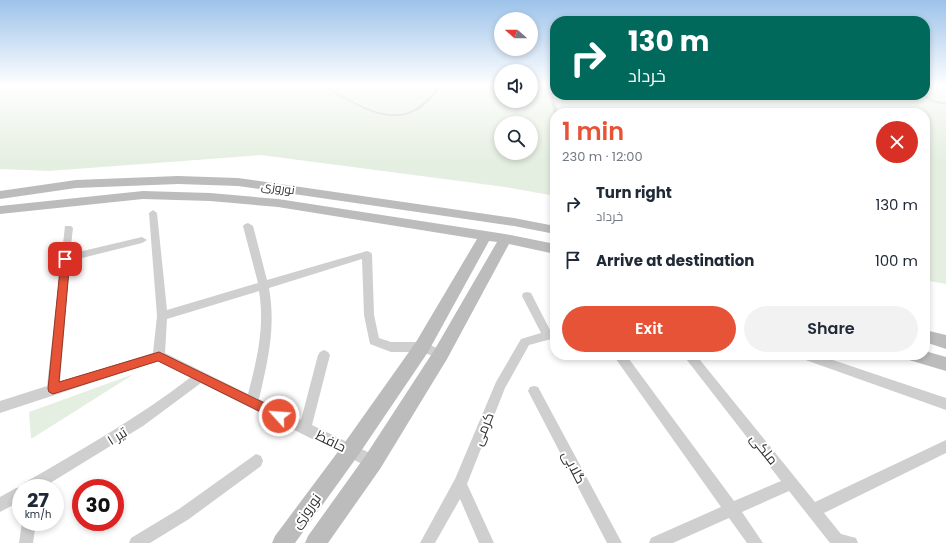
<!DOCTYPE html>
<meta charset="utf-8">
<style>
:root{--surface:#fff;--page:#f2f2f3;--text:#1f2937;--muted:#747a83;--accent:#e75337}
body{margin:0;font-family:Poppins,Cairo,sans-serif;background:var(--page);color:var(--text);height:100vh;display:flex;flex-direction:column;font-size:15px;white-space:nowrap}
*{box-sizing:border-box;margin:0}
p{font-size:13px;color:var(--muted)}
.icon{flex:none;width:22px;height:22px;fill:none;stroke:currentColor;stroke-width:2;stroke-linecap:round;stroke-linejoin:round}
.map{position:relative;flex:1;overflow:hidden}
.side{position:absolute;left:550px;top:108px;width:380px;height:252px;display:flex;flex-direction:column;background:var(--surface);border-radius:16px;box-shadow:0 2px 6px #0003}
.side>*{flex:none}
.banner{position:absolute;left:550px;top:16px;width:380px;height:84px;border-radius:16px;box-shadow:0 2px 6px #0003;background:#00695c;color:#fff;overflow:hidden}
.needle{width:26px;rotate:291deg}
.fabs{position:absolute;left:494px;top:12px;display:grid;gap:8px}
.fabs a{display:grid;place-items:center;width:44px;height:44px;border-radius:50%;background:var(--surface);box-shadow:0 2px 6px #0003;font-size:20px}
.speed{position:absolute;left:12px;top:479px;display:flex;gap:8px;font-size:20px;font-weight:700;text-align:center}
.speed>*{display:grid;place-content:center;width:52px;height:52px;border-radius:50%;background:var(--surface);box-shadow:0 2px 6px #0003;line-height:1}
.speed small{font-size:10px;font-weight:400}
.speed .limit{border:6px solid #d22;background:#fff;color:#111}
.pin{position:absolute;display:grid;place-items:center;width:34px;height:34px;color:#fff;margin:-17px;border-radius:8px;box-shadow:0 2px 6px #0006}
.me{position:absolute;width:44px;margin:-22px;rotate:296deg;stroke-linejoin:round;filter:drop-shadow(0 0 3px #0008)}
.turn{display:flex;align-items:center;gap:14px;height:84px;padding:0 12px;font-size:18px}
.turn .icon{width:52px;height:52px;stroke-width:2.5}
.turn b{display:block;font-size:28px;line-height:34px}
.round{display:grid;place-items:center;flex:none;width:42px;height:42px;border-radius:21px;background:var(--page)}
.head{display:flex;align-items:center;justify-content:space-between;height:68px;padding:0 12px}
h1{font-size:24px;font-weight:600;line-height:30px;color:var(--accent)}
.action{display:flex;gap:8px;margin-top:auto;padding:8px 12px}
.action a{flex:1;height:46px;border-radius:24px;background:var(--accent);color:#fff;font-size:16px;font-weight:600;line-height:46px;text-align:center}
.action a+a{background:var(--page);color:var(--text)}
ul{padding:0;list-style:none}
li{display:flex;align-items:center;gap:12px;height:56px;padding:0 12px}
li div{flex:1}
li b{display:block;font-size:15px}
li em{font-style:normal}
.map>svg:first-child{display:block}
</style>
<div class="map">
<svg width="946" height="543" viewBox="0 0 946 543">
<rect width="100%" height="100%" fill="#fff"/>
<path fill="#e5efe1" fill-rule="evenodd" d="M0,85H501V101H531V85H555V95H925V85H941L946,88V284L925,280V113H555V196L505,187L261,155L49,171L0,169ZM501,123H531V153H501Z
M134,374L31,439L29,412Z"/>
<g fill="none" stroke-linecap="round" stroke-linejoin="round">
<path fill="#cfcfcf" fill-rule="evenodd" d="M320,85H324C344,96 376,118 400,114C408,113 414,110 420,105C427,100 434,93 438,85H441C438,92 433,97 428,102C401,128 369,113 342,97C335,93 327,90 320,85Z
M547,85H551L558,113H555V114L554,113Z
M925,94L933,100L946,103V105L931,102L922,95H925Z"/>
<path fill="#cfcfcf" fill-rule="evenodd" d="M153,210L157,213L167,310L258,283L243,226L245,224L248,223L253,226L267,280L367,251L370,252L372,254L374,315L379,338L391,342H422L445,351L447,354L445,357L441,359L422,352H391L370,344L364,315L362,259L269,288C276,328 268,360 259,399L301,420L318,355L320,352L324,350L328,352L330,355L312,425L378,457L380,462L378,467L373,469L368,467L201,383L143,426L42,488H21V501L0,512V497L16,488L23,487L24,483C81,450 138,418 191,377L158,361L0,413V401L47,386L65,226H71L73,228L70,254L142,237L147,240L142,243L70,261L60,382L153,353L157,316L149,213ZM259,291C265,327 257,359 248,394L165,353L167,319Z
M527,292L531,293L550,330L555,328V338L529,345L505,388L467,484L494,543H479L460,499L435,543H420L455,479L496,382L521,339L541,333L522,296L523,293Z
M613,355H626L734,501L781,481L683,355H696L815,502L946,440V453L824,513L841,534L856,538L858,543H830L789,491L742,512L763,543H747L729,518L673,543H649L651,538L721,507Z
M798,355H818L946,398V410L800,358Z
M534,386L538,387L622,543H607L528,391L530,387Z
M256,454L261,456L263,461L261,466L189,519L150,543H129L131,538L179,509Z
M22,522H36L33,543H19Z"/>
<path fill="#bcbcbc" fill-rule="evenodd" d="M178,176L238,178L514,218L555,226V234L514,226L238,186L178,184L76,188L0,199V191L76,180Z
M143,191L210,193L278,199L505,234L555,244V254L509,244L447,359L380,469L328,543H305L308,536L366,455L435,349L497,242L489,241L428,352L357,457L295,543H272L275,536L343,445L416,342L477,239L278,207L210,201L143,199L0,214V206Z
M925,330L946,335V349L925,342Z
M925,351L946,357V371L909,360L907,355H925Z"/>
</g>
<linearGradient id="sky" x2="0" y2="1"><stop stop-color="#9dc3ea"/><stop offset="0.53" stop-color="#fff"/><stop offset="1" stop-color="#fff" stop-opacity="0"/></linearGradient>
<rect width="946" height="161" fill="url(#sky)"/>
<path fill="#e75337" stroke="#963624" d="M65,256L70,259L59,382L159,352L283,412L284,416L283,419L279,421L275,419L158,361L53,394L49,392L48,389L61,259Z"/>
<g text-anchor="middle" stroke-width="4" stroke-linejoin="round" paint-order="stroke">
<g font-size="12" fill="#323232" stroke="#fff">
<text transform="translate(278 188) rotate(8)" y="4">نوروزی</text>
</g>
<g font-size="14" fill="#323232" stroke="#fff">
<text transform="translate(483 429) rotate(-68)" y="5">کرمی</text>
<text transform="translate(117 436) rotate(-32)" y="5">تیر ۱</text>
<text transform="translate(331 441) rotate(26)" y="5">حافظ</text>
<text transform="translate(764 449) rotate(51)" y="5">ملکی</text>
<text transform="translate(574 467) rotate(62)" y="5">گلابی</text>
<text transform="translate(306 511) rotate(-54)" y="5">نوروزی</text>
</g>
</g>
</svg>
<div class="fabs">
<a><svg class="needle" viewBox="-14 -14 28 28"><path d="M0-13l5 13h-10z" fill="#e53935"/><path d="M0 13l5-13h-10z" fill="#747a83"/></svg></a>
<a><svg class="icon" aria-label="sound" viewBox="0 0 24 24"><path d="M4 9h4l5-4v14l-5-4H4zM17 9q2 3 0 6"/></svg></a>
<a><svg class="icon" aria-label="search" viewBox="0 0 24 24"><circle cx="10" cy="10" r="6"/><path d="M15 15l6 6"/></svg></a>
</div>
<div class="speed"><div>27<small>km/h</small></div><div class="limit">30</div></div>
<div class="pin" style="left:65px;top:259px;background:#d93025"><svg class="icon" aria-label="arrive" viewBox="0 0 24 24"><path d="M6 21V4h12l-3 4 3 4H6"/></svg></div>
<svg class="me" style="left:279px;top:416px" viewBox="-20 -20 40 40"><circle r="17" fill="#e75337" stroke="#fff" stroke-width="3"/><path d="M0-11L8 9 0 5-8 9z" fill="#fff"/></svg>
<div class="banner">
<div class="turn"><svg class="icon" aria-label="right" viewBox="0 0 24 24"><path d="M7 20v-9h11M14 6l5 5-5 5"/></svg><div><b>130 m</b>خرداد</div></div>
</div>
<section class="side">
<div class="head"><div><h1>1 min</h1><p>230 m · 12:00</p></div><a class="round" style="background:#d93025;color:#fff"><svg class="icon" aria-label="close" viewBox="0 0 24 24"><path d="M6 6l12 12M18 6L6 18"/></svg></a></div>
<ul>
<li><svg class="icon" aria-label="right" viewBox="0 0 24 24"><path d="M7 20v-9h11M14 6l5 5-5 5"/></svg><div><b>Turn right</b><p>خرداد</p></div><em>130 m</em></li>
<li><svg class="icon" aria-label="arrive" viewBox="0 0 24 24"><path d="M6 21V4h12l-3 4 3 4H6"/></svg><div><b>Arrive at destination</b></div><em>100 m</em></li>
</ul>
<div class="action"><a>Exit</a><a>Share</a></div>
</section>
</div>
